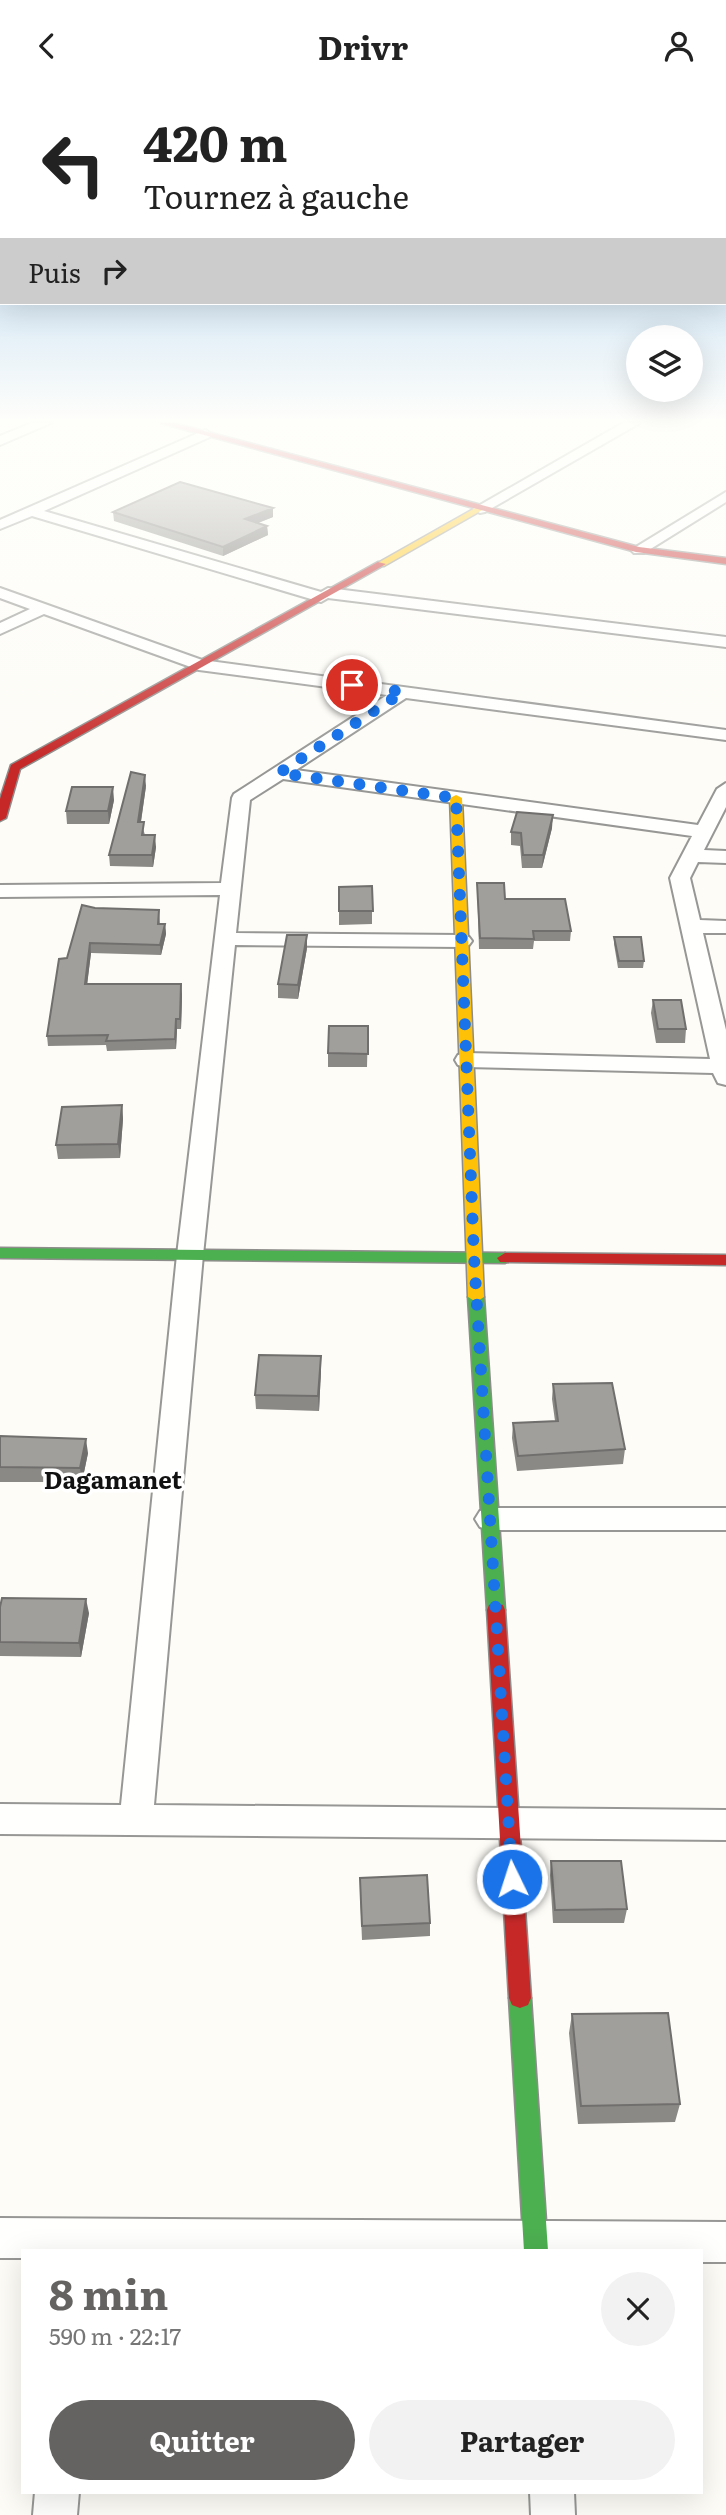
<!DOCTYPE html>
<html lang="fr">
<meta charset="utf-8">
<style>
:root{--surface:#fff;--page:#f2f2f2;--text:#222;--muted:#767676;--accent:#646362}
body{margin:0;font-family:Literata,serif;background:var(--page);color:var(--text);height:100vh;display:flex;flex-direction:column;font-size:26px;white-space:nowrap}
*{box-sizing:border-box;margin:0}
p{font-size:23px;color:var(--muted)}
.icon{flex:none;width:38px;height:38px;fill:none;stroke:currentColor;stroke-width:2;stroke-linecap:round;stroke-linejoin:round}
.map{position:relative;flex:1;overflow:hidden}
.sheet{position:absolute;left:21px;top:2158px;width:682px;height:245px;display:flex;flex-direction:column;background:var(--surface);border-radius:0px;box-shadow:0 7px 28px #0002}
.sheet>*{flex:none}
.top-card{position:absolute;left:0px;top:0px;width:726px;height:214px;box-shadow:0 7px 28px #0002;background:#fff;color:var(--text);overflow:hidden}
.controls{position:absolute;left:626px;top:234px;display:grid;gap:14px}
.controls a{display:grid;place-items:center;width:77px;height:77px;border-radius:50%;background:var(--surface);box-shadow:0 7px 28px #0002;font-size:35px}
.pin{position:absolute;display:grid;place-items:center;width:60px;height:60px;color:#fff;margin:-30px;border:4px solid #fff;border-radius:50%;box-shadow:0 2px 7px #0007}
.me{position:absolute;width:77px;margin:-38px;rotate:356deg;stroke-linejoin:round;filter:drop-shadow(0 0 5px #0008)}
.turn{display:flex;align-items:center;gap:24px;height:147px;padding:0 28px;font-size:32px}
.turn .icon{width:91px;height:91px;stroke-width:2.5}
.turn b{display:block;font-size:49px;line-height:60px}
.then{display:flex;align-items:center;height:66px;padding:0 28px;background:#0003;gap:14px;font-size:26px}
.round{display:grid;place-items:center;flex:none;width:74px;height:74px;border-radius:37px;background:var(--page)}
.head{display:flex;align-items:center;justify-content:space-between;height:119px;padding:0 28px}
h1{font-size:42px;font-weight:700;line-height:52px;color:var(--accent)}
.cta{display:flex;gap:14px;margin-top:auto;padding:14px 28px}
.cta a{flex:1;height:80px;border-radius:42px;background:var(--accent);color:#fff;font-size:28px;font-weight:700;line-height:80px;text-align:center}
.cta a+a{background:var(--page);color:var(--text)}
header{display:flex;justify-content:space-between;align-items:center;height:91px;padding:0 28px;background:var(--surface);font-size:32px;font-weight:700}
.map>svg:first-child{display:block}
</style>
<header><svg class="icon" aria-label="back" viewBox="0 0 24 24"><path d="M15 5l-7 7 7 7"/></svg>Drivr<svg class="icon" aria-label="person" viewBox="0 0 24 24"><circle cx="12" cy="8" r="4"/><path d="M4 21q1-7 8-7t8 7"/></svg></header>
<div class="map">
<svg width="726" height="2424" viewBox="0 0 726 2424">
<rect width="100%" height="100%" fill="#fdfcf7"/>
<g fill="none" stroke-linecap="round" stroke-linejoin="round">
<g stroke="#979795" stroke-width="4">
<path id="street" d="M32,332H51L0,354V345Z
M623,332H640L485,421L480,422L473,418Z
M205,339L212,343L210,346L44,420L321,501L328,497L726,546V556L328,507L321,511L32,425L0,438V429Z
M726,401V411L644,462H634L631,459Z
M0,497L202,569L726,639V649L406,607L296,679L698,734L717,698L726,692V716L704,759L726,760V772L698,771L690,787L700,829L726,830V842H703L726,939V994L718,992L713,982L466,976L458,974L455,969L458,964L466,962L710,968L670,787L692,745L283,688L250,709L236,842L462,844L469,846L472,850L469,854L462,856L235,854L203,1164L154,1714L726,1719V1749L0,1743V1713L121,1714L177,1164L220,804L0,806V794L221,792L232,707L234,703L387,604L199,579L44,523L0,543V532L30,518L0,507Z
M490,1417H726V1439H490L480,1436L475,1428L480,1420Z
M0,2127L726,2131V2171H702V2160H23V2167H0Z
M35,2401H79L77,2424H33Z
M530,2401H574L575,2424H531Z"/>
</g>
<g stroke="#8e8d8b" stroke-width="3">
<path id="fast" d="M0,1157L505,1162L513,1167L505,1172L0,1167Z
M476,1201L484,1206L505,1519L503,1524L496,1526L489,1524L487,1519L468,1206Z
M520,1897L528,1900L531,1907L548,2160H524L509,1907L512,1900Z"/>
</g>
<g stroke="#8e8d8b" stroke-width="3">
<path id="slow" d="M477,416L484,418L384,475L376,473Z
M456,704L462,707L484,1206L476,1211L468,1206L450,707Z"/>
</g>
<g stroke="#8e8d8b" stroke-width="3">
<path id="jam" d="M160,332H174L639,456L726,467V473L636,461Z
M378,471L386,473L20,678L6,727L0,730V708L11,674Z
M505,1162L726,1164V1174L500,1171L497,1167Z
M496,1512L503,1514L505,1519L531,1907L528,1914L520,1917L512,1914L509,1907L487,1519L489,1514Z"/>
</g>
<use href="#street" fill="#fffffe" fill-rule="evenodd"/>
<use href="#fast" fill="#4caf50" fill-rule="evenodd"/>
<use href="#slow" fill="#ffc107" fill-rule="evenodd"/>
<use href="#jam" fill="#c62828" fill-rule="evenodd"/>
</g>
<path fill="#8a8986" d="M273,417V426L258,432L267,435L268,444L223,465L114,430L113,421Z
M146,695L141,731L145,744L156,756L153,776L110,775L109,764Z
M114,709L109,733H67L66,720Z
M552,737L542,777H522L520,755L511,754V741Z
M477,792L505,808L571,840L570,850H534L533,858H479Z
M372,795V833L339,834V820Z
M95,817L159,819L160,833H165L166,843L161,864L91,862L87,893L182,903L181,938H177L176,958L107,960L106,954L48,955L47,945L67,867Z
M614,846L644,870L643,877H618L614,853Z
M307,857L298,908L278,907V893Z
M653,909L686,938L685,952H656L651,922Z
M368,935L367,976H328V962Z
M122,1014L123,1028L120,1067L58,1068L56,1054Z
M321,1265V1279L319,1320L256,1318L255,1304Z
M553,1293L625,1358L623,1373L517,1380L512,1347L513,1332L555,1330L552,1308Z
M0,1345L88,1362L82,1391H0Z
M0,1516L89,1522L81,1566L0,1565Z
M551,1770L627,1818L624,1832H553L550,1784Z
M360,1801L430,1832V1845L362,1849Z
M572,1923L680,2013L675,2031L578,2033L569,1942Z"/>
<path fill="#716f6d" d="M273,417V426L245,437V428Z
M267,435L268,444L223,465V456Z
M145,684L146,695L139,743L138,731Z
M113,696L114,709L109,733L108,720Z
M553,724L552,737L542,777L543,764Z
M155,744L156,756L153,776L152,764Z
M165,833L166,843L161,864L160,854Z
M307,844V857L298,908V894Z
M90,852L91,862L86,903L85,893Z
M181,893L182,903L181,938L180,928Z
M176,928L177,938L176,958L175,948Z
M122,1014L123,1028L120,1067L118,1053Z
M321,1265V1279L319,1320L318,1305Z
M86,1348L88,1362L82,1391L80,1377Z
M86,1508L89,1522L81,1566L79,1552Z"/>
<path fill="#a19f9c" stroke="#716f6d" stroke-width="2" d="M180,391L273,417L245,428L267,435L223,456L113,421Z
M131,681L145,684L138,731H144L142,744H155L152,764H109Z
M72,696H113L108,720H66Z
M517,721L553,724L543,764H523L521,742L511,741Z
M477,792H504L505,808H565L571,840H533L534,848L480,847Z
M372,795L373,820H339V796Z
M82,814L95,817L159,819L158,833H165L160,854L90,852L85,893H181L180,928H176L175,948L106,950L108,944L47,945L59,868L67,867Z
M287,844H307L298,894L278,893Z
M614,846H641L644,870H619Z
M653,909H681L686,938H658Z
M329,935H368V963L328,962Z
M122,1014L118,1053L56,1054L62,1016Z
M259,1264L321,1265L318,1305L255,1304Z
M612,1292L625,1358L518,1365L513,1332L558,1330L553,1293Z
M0,1345L86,1348L80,1377L0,1376Z
M2,1507L86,1508L79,1552L0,1551V1516Z
M551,1770H621L627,1818L555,1819Z
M427,1784L430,1832L362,1835L360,1787Z
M668,1922L680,2013L581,2015L572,1923Z"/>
<linearGradient id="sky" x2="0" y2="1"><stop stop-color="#9dc9ee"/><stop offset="0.49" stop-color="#fefefb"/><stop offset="1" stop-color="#fefefb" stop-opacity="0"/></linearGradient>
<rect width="726" height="671" fill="url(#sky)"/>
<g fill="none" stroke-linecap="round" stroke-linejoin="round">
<path stroke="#1a73e8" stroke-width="12" stroke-dasharray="0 21.6" d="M352,594L403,601L279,682L456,707L474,1166L512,1788"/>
</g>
<g text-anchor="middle" stroke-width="7" stroke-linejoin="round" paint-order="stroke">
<g font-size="24" font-weight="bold" fill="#111" stroke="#fff">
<text x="113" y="1398">Dagamanet</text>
</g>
</g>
</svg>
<div class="controls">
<a><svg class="icon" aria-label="layers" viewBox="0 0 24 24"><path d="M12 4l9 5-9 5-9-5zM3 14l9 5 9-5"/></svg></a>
</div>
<div class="pin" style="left:352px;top:594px;background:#d93025"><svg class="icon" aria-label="arrive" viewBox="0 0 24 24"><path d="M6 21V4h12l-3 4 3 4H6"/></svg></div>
<svg class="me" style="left:512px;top:1788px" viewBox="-20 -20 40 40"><circle r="17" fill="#1a73e8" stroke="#fff" stroke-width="3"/><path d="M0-11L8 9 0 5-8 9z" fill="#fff"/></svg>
<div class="top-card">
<div class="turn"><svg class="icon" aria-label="left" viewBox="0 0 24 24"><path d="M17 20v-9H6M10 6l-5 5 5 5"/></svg><div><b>420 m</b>Tournez à gauche</div></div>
<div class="then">Puis<svg class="icon" aria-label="right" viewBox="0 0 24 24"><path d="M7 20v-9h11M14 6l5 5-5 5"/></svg></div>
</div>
<section class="sheet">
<div class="head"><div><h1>8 min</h1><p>590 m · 22:17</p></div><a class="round"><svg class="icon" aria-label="close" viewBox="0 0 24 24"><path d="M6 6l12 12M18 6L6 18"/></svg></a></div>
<div class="cta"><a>Quitter</a><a>Partager</a></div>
</section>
</div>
